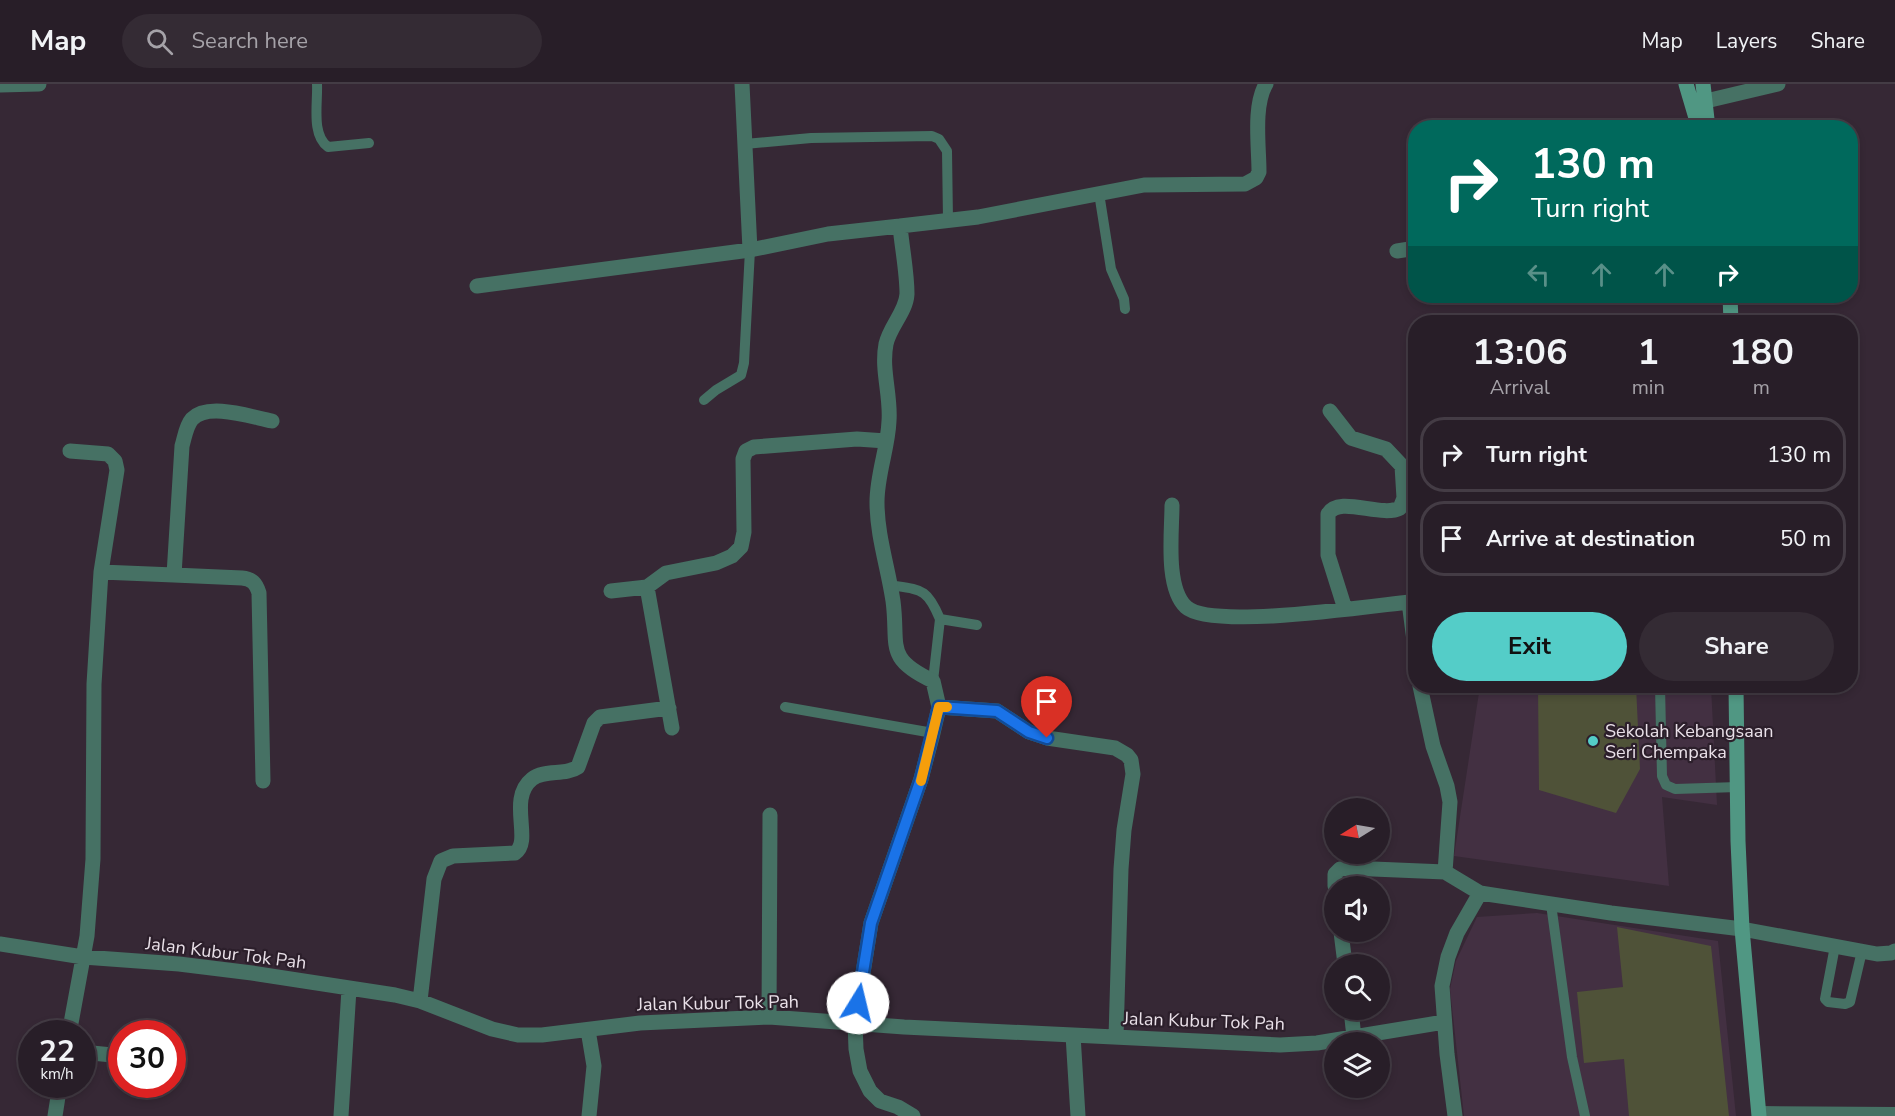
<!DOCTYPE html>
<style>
:root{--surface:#281e28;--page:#342b34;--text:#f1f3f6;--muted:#a5a2a8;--line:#443c45;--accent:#54cdc8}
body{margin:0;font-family:"Nunito Sans",sans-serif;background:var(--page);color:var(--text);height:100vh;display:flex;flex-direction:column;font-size:22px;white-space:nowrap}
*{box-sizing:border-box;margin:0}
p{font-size:20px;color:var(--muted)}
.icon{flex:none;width:33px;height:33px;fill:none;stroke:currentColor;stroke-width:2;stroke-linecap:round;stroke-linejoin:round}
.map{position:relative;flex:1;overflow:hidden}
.drawer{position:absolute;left:1408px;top:231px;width:450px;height:378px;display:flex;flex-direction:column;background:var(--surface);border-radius:24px;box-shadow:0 3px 9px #0003,0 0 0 2px var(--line)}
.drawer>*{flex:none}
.banner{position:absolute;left:1408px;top:36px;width:450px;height:183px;border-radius:24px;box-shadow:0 3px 9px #0003,0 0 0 2px var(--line);background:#00695c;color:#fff;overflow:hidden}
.needle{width:39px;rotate:259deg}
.tools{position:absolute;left:1324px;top:714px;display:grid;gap:12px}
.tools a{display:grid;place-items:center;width:66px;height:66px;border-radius:50%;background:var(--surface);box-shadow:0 3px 9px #0003,0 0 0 2px var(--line);font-size:30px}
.speed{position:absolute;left:18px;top:936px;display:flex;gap:12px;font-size:30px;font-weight:700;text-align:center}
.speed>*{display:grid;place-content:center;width:78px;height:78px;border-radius:50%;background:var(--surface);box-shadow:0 3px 9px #0003,0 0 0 2px var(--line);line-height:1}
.speed small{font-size:15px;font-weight:400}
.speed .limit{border:9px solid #d22;background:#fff;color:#111}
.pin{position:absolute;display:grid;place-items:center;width:51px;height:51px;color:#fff;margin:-62px -26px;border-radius:50% 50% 50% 0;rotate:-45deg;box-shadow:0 0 6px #0007}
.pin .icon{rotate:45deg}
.me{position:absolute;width:66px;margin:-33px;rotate:9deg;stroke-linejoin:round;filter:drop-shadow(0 0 4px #0008)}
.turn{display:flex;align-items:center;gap:21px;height:126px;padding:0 24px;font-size:27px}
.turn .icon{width:78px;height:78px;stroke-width:2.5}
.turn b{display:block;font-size:42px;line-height:51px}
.lanes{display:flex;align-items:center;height:57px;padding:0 24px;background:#0003;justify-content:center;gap:30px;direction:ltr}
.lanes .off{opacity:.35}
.eta{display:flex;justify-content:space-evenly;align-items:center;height:102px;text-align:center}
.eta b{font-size:36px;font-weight:700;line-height:42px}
.primary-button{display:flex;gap:12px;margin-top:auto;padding:12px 24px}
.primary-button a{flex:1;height:69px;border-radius:36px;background:var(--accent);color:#111;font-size:24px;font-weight:700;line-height:69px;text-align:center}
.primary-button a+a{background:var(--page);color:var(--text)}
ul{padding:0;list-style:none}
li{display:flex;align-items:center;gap:18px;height:75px;margin:0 12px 9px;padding:0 12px;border:3px solid var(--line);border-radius:24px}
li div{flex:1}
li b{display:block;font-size:22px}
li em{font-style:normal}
header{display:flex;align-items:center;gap:36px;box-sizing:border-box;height:84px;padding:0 30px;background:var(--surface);border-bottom:2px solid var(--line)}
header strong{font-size:28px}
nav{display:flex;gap:33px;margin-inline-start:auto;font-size:21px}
.search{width:420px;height:54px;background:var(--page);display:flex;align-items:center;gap:15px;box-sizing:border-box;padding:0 21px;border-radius:33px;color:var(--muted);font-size:22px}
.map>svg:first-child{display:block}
</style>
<header>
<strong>Map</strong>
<div class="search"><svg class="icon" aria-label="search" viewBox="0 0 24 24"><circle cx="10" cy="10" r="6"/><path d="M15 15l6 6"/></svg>Search here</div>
<nav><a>Map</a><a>Layers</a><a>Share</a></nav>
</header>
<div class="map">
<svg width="1895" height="1032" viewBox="0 0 1895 1032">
<rect width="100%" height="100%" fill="#362835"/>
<path fill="#433042" d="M1480,602H1711L1717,721L1662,713L1669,802L1454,772Z
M1537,829L1718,857L1736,1032H1464L1450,905L1456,877L1477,833Z"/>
<path fill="#4f5238" d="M1538,602H1636L1640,685L1616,729L1539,706Z
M1617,843L1711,862L1729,1032H1629L1624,975L1584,979L1577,908L1623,903Z"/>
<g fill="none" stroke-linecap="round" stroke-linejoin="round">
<path stroke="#467164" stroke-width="10" d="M317,0C318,19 311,51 328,63L369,59
M745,60L811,54L932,52L939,55L947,67L948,136
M1099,109L1111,185L1124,215L1125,225
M704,316L716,306L741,291L744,279L750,166
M1402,382H1416
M889,501C922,506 927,504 940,535L977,541
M933,597L940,535
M1660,602L1662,692L1666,701L1675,705L1738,703
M785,623L933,649
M1551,820L1572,973L1585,1032
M1835,862L1825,915L1828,918L1845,920L1850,918L1862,867
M1759,1027L1895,1028"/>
<path stroke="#467164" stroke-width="15" d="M742,0L750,166L828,150L900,142C902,164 907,188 907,210C906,228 890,242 886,260C881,286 891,311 889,337C888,364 877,390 877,418C877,452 888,483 893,517C899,562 884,574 933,597L939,623L933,649L921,695L871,839L855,939L856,965L860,987L870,1007L880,1017L898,1023L913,1032
M1706,17L1778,0
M900,142L978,133L1144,101L1245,100L1256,94L1259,88C1259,62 1253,22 1266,0
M1397,167L1416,164
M477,202L750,166
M1330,327L1351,354L1386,365L1402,382L1404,414L1400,424C1381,434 1339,411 1328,430V471L1345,525
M1172,421C1172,448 1165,503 1186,523C1211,546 1371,522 1409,518
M101,488L174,491L182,362C185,352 186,342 192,335C208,318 251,333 272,337
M174,491L242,494C252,495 256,499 259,509L263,697
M611,507L647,503
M1416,517L1409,518L1416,572
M1420,602L1433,662L1447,702L1450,718L1445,788L1480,809L1611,829L1742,845L1877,870L1891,869L1895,867
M939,623L997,627L1029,648L1047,654L1115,664L1127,671L1131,676L1133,690L1124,746L1121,785L1116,953
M672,644L647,503L666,489L716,479L732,472L741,463L744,448L743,375L746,367L754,363L857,355L886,357
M1335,802V790L1340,785L1349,784L1445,788
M1341,848L1345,880
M0,860L83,873L179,880L252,889L395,911L420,917L492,945L518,951H542L640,939L769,933L904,943L1280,961L1317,959L1444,938
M420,917L434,795L441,777L453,772L515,769C533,757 507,715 532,695C545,685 565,692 578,683L594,639L600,633L669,624
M1351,926L1354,953
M769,933L770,731
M588,946L594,982L589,1032
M69,950L87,852L93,775L94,600L101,488L117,386L115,377L108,370L70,367
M1073,951L1078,1032
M82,968L122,972
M55,1032L60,1000
M341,1032L349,905
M1455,1032L1447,970L1442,902L1448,873L1457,849L1480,809"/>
<path stroke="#467164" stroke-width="15" d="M0,1L39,0"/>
<path stroke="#509783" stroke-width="15" d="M1686,0L1699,44
M1703,0L1708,44
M1730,212L1731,238
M1736,602L1738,757L1742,845L1759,1032"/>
</g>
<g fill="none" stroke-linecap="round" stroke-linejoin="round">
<g stroke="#114b97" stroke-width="15">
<path id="route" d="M858,919L871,839L921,695L939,623L997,627L1029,648L1047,654"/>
</g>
<use href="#route" stroke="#1a73e8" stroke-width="10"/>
<path stroke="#f59e0b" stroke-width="10" d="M921,697L939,623H947"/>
</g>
<circle fill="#54cdc8" stroke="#2c1f2b" stroke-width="2" cx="1593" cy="657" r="6"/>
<g text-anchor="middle" stroke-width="4.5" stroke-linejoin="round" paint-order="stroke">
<g font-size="18" fill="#e9e0e8" stroke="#2c1f2b" text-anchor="start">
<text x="1605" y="653">Sekolah Kebangsaan<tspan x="1605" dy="21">Seri Chempaka</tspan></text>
</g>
<g font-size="18" fill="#e9e0e8" stroke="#2c1f2b">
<text transform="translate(226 869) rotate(7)" y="6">Jalan Kubur Tok Pah</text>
<text transform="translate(718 919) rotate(-1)" y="6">Jalan Kubur Tok Pah</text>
<text transform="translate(1204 937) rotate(2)" y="6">Jalan Kubur Tok Pah</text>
</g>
</g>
</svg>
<div class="tools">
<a><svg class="needle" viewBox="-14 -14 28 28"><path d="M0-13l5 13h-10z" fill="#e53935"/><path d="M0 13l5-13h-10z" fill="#a5a2a8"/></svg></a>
<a><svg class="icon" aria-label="sound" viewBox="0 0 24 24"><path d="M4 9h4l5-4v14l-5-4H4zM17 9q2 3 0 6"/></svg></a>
<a><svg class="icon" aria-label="search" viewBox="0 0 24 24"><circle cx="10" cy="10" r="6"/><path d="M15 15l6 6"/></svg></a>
<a><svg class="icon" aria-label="layers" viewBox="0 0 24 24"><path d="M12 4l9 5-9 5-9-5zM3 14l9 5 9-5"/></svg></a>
</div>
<div class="speed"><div>22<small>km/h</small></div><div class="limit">30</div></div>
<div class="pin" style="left:1047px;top:654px;background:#d93025"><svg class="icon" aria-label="arrive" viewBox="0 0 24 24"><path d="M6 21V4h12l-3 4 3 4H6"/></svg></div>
<svg class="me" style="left:858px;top:919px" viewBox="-20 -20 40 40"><circle r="19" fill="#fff"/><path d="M0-13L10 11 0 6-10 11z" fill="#1a73e8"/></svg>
<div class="banner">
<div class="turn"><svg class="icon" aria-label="right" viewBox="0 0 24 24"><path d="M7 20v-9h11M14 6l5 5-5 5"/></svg><div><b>130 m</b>Turn right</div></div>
<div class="lanes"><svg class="icon off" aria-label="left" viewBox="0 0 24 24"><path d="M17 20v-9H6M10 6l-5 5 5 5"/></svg><svg class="icon off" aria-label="ahead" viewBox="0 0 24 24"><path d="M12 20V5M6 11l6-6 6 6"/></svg><svg class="icon off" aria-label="ahead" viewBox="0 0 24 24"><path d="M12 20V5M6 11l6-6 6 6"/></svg><svg class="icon" aria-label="right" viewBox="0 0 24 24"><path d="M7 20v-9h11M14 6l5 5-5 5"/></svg></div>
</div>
<section class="drawer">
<div class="eta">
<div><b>13:06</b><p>Arrival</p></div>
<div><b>1</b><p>min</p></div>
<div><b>180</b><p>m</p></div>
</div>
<ul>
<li><svg class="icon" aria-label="right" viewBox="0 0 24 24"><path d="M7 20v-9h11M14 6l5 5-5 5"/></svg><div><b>Turn right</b></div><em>130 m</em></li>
<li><svg class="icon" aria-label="arrive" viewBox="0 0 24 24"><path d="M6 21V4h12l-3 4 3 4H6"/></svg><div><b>Arrive at destination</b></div><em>50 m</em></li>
</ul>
<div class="primary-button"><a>Exit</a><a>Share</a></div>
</section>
</div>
